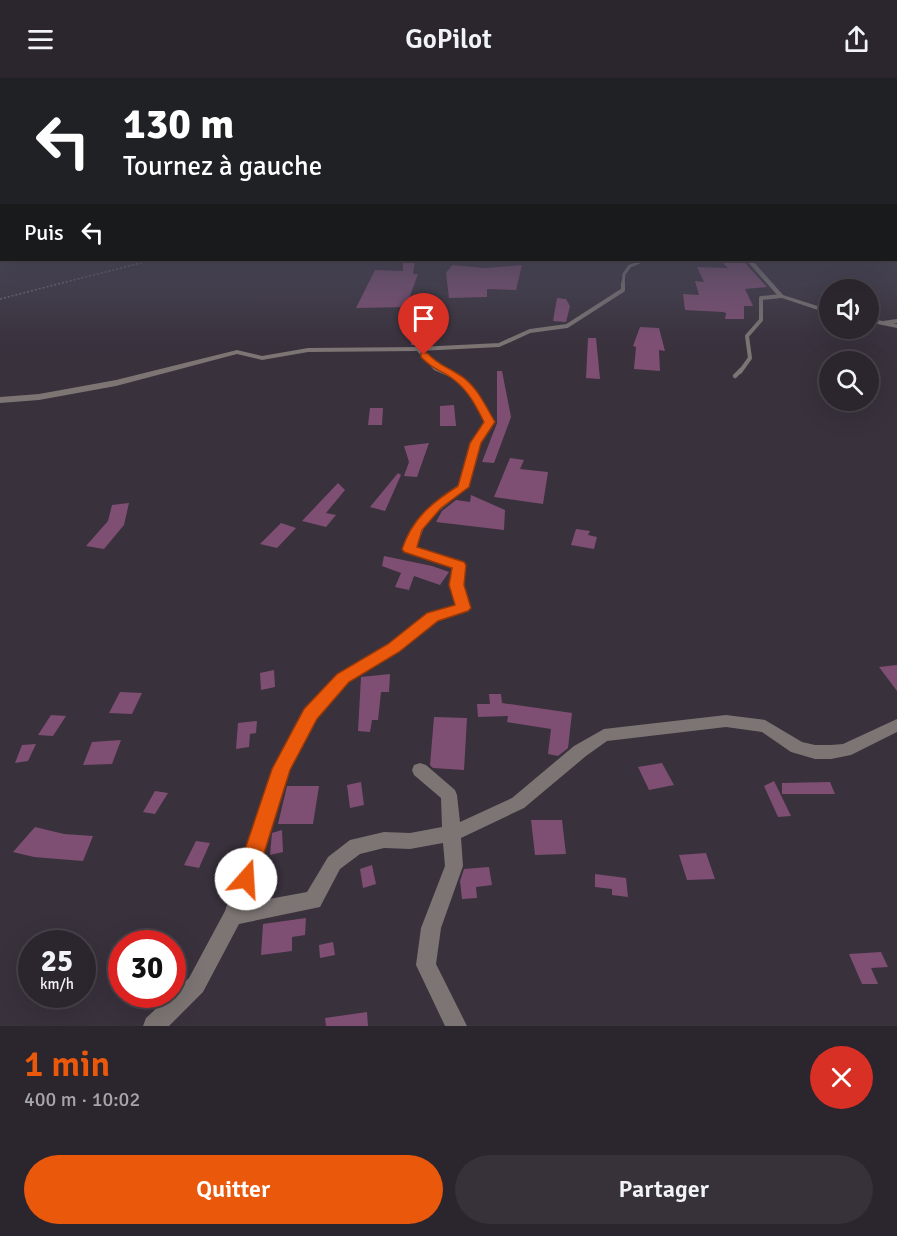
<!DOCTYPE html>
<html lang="fr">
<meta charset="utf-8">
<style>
:root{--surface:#2b252d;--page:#373139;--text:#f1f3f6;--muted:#a6a5aa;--line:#474249;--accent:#ea580c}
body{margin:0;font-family:Signika,sans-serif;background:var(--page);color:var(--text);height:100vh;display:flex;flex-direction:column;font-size:22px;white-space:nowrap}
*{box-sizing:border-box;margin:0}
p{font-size:20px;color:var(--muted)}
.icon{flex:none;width:33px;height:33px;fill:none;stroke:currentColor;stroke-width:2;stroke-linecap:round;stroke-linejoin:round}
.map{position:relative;height:948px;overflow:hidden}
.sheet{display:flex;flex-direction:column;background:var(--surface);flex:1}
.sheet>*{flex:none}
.guide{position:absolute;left:0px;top:0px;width:897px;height:183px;box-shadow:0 6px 24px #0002,0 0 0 2px var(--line);background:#202124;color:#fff;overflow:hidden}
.fabs{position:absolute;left:819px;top:201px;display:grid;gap:12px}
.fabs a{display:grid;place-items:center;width:60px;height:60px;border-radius:50%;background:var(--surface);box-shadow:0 6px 24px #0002,0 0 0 2px var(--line);font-size:30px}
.speed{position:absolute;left:18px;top:852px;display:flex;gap:12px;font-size:30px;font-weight:700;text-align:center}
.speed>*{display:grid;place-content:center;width:78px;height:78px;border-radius:50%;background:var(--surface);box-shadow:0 6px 24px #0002,0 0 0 2px var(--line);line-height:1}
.speed small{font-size:15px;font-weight:400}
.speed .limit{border:9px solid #d22;background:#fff;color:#111}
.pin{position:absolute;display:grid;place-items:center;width:51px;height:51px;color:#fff;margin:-62px -26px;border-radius:50% 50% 50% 0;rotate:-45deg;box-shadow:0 0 6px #0007}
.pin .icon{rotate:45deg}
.me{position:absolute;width:66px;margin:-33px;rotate:19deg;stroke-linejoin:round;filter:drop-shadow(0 0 4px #0008)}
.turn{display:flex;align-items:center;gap:21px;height:126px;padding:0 24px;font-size:27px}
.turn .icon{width:78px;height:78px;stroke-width:2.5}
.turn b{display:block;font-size:42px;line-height:51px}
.then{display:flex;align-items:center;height:57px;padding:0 24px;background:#0003;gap:12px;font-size:22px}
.round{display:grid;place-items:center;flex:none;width:63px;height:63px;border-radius:32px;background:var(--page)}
.headline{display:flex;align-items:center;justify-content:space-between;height:102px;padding:0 24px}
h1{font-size:36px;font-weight:600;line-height:45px;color:var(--accent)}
.action{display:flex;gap:12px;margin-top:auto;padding:12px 24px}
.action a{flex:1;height:69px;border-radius:36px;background:var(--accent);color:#fff;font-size:24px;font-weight:600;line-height:69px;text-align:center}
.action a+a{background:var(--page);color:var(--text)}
header{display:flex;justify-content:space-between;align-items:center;height:78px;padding:0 24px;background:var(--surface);font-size:27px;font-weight:600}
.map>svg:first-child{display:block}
</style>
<header><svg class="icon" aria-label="menu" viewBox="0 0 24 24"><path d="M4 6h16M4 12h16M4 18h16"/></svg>GoPilot<svg class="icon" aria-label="share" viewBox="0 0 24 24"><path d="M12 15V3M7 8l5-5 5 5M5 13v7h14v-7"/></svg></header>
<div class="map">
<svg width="897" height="948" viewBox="0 0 897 948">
<rect width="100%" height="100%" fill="#39313c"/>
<path fill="#7f4f73" d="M403,182H415L413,196H418L406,229L356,230L375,192L403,193Z
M723,185H745L767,209L745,211L753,228H744V241H725L726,235L723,234L685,232L683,216L699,217L695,203L704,204L697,189L728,190Z
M452,187L485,190L522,187L516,212L487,211V219L449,220L446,195Z
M557,220L566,221L570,228L566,244L553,243Z
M421,234L423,267H411V235Z
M640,249L659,250L665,273L659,272L660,293L634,291L636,269L633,268Z
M588,260H596L600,301L586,300Z
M497,293H502L511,339L494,385L482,384L497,345Z
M454,327L456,348H440V328Z
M370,330H383L382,347H368Z
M429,365L417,399L404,398L409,384L404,368Z
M510,380L524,382L520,391L548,394L543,426L494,419Z
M398,395L401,397L385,433L370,429Z
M338,405L345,412L326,435L336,437L326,449L302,443Z
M471,417L505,432L504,452L436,444L442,433L456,422L470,424Z
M129,425L124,447L104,471L86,468L108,443L112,427Z
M281,445L296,450L277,470L260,466Z
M576,451L590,453L588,457L597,459L594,471L571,467Z
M384,478L432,488L449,494L440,507L414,498L409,512L395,509L401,495L382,488Z
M897,587V613L879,589Z
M274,592L275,609L261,612L260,595Z
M390,596L389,614H381L378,642H372L370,654L358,653L361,599Z
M120,614L142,615L132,636L109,635Z
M489,616H501L502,625L572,635L568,670L558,678L548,676L551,651L507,644L508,638L478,639L477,626H490Z
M51,637L66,638L53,658L38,657Z
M434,639L467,640L464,692L433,690L430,687Z
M257,643L256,655L250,656L249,669L236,671L238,645Z
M121,662L112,686L83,687L92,664Z
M36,666L28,683L15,685L22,667Z
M662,685L674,707L649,712L638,689Z
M774,703L791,738L778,739L764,708Z
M361,704L364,727L350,730L347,707Z
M830,704L835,716H782V705Z
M287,708H319L313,746H278Z
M155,713L168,715L155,736L143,734Z
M531,742H562L566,776L535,777Z
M35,749L64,756L93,758L83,783L34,779L13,774Z
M282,752L283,774L270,777L272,755Z
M196,763L210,765L199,790L184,787Z
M706,775L715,801L687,802L679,777Z
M372,787L376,806L363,810L360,791Z
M489,789L492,807L476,809L477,820L462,821L460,803L464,791Z
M595,796L626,800L628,819L612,817V811L595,809Z
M306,840L305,857L292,859V873L261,877L263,846Z
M333,864L335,877L320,880L319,867Z
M881,874L888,889L871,890L878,906H862L849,876Z
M367,934L368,948H326L325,940Z"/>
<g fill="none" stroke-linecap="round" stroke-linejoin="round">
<path stroke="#706972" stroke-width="1.5" stroke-dasharray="2 2" stroke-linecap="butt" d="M0,221L152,182"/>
<path stroke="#7c7573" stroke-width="3" d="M623,207L624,196L630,188"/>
<path stroke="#7c7573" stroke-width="4" d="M883,245L897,243
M419,271L499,267L530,253L567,248L623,212V205
M740,294L750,280L747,258L761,242V220L781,218"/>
<path stroke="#7c7573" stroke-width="4.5" d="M735,298L741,292"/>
<path fill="#7c7573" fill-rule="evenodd" d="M896,142L897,143V147L896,146Z
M641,182H648L632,189L627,188Z
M746,182H752L783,217L830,232V236L779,219Z
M868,240L897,246V250L868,244Z
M419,269L440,288L458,296L477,314L495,344L480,365L468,409L434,437L424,450L416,469L463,484L465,487L462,507L470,530L468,533L437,542L398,574L348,604L316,640L289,692L247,825L307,814L328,779L350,762L384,754L410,755L442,749L441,720L414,697L412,692L414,687L420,685L426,687L455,712L457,717L460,744L512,720L574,668L604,651L726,637L765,642L802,664L815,667H831L843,666L897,641V654L851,677L831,681H815L791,674L762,654L726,649L607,663L586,678L524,730L461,760L463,788L441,850L436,886L467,948H445L416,887L421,850L445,788L443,765L410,771L384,770L360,776L340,791L320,829L239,846L203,914L169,948H143L146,940L189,900L225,833L273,691L306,632L338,596L388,566L427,536L456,528L450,507L453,489L405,474L403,471L419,440L433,426L458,407L470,365L485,344L470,317L452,300L434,292L417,273L308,274L262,282L237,276L116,308L39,322L0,325V319L39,316L116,302L237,272L262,278L308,270Z"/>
</g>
<linearGradient id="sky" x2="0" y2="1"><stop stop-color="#1f1b21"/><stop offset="0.51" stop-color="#4e4e61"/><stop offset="1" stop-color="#4e4e61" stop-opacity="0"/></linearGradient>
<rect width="897" height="270" fill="url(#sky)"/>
<path fill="#ea580c" stroke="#983908" stroke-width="1.5" d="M421,275H427C440,288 444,287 458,296C476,306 485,327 495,344L481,365L469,409L441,430L422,452L417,469L464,484L466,487L464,507L471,530L468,533L438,543L399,574L349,604L317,641L290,692L256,801L253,808L246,811L238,808L235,801L272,691L304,631L337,596L388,566L427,535L455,527L449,507L452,490L404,474L402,471C412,441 431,425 458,408L470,365L484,344C476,328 468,312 453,301C440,291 434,293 421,279Z"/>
</svg>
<div class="fabs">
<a><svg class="icon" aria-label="sound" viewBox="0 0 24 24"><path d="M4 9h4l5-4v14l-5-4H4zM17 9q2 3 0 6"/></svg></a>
<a><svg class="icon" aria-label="search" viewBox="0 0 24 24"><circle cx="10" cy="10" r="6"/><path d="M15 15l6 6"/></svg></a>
</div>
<div class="speed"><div>25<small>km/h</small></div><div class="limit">30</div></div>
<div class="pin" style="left:424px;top:277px;background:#d93025"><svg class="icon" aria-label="arrive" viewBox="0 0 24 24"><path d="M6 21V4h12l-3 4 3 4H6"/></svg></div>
<svg class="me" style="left:246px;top:801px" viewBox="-20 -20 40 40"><circle r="19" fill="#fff"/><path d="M0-13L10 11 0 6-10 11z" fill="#ea580c"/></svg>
<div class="guide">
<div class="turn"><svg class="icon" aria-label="left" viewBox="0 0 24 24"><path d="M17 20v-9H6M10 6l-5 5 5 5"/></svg><div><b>130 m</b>Tournez à gauche</div></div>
<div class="then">Puis<svg class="icon" aria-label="left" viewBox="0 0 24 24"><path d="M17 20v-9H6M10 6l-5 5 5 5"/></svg></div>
</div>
</div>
<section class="sheet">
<div class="headline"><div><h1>1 min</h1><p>400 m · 10:02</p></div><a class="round" style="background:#d93025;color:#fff"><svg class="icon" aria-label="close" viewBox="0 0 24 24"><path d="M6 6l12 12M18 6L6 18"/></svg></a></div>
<div class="action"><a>Quitter</a><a>Partager</a></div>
</section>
